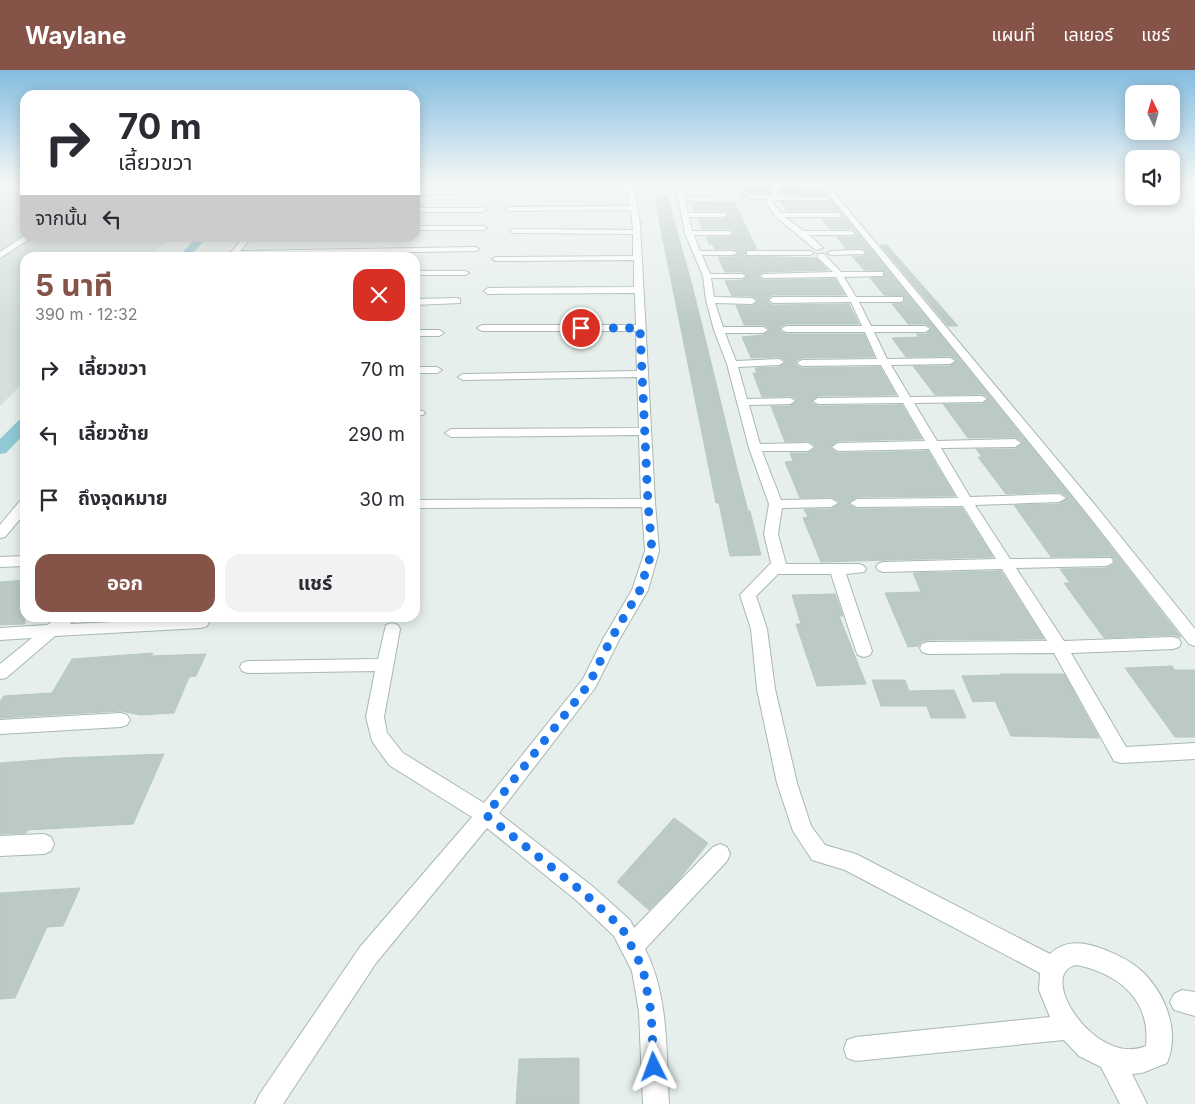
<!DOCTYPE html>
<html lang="th">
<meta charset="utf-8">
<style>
:root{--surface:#fff;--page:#f2f2f3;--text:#2b2b33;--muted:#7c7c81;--accent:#855347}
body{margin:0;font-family:Inter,"Noto Sans Thai",sans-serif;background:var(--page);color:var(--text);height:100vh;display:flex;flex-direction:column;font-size:19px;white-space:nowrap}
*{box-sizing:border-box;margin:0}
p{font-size:16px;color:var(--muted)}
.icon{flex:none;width:28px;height:28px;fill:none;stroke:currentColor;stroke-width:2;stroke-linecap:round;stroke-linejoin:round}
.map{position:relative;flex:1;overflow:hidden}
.details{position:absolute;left:20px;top:182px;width:400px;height:370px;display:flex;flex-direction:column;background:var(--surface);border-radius:15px;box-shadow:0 2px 12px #0003}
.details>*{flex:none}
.guide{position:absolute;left:20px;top:20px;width:400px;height:152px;border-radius:15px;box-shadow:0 2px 12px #0003;background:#fff;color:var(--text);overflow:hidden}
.needle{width:32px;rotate:355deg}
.tools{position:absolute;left:1125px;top:15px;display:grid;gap:10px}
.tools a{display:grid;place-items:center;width:55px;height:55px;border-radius:10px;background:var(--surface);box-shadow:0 2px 12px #0003;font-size:25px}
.pin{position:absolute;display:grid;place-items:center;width:42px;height:42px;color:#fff;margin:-21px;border:2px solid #fff;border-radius:50%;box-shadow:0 1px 5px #0007}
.me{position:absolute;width:55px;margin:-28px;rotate:357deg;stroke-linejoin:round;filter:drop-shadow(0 0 4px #0008)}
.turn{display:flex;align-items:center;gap:18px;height:105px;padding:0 15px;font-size:22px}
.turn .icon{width:65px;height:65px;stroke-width:2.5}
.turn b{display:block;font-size:35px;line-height:42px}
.then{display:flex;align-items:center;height:48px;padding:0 15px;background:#0003;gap:10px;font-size:19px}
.round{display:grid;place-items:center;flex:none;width:52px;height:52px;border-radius:15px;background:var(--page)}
.overview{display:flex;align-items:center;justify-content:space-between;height:85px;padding:0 15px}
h1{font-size:30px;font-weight:700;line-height:38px;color:var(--accent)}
.button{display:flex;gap:10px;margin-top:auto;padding:10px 15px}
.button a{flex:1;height:58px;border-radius:15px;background:var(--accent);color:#fff;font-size:20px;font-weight:700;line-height:58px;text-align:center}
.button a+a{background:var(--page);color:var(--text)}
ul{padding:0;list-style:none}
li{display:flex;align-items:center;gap:15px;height:65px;padding:0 15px}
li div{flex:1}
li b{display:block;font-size:19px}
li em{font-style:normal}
header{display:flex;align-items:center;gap:30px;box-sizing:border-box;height:70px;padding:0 25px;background:var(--accent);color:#fff}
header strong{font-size:24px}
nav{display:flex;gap:28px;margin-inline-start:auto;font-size:18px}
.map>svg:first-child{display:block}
</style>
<header>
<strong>Waylane</strong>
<nav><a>แผนที่</a><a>เลเยอร์</a><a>แชร์</a></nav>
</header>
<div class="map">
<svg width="1195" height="1034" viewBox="0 0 1195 1034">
<rect width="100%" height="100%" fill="#e6efeb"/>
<path fill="#d4dfda" d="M0,112H25V168H171L150,187L25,188V311L0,336Z"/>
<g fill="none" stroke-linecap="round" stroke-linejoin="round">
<path fill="#8ec9d4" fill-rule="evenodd" d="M196,168H206L189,188H177Z
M25,348V363L6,383L0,384V369L19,350Z"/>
</g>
<path fill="#bbcac4" stroke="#b8c9c2" d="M819,116L828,126L779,124L783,117L815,118Z
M740,117H773L769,124L751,123L746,127H740Z
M667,126L692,215L736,395L748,441H750L761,485L730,486L719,433H716L655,130Z
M831,129L842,143L838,141H787L781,132H828Z
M734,132L757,179L746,180V186L816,188L828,200L764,202L758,205L759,208L764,210L835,209L845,225H773L768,228V232L773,235L849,234L859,254H786L780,257V261L786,264H864L874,287L802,288L796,291V295L802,298L880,297L896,325L818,326L811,332L818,336L902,335L922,369L838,371L830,378L838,383L928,381L955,426L857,427L848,434L857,439L962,438L993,487L821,492L803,448L808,447L804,439H831L840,432L831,427L800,428L785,392L793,391L790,383H808L816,376L808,371L785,372L771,336H790L797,330L790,326L762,327L753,303H757L755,298L779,297L786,291L779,287L751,288L742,267L763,265L770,259L763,255H744L736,235L752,236L758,231L752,226H732L725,211L743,210L748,205L742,202H725L718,187H733L739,182L733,179H715L712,174H709L706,167H729L735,162L729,159H702L698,149H724L729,144L724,141H694L691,133Z
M843,144L1084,442L1181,567L1173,565L1104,568L1064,513H1070L1060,499L1106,498L1113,495L1115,490L1111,486L1051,487L1014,435L1059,434L1068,427L1059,422L1006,424L978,387H982L976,379H1015L1023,372L1015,367L968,368L943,334H982L989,328L982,324L935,325L913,296H950L957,290L950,286L906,287L892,268L919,267L916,264H926L932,258L925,254H908L892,234L904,233V226L884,225L870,208L884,207V201L864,200L852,186H864L867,181L861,178L846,179L837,167H852L857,164L856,161L851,159H830L822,149H838Z
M880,175H887L958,256H948Z
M1001,501L1044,569L928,570L921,572L919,576L908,577L885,523L921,522L913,503Z
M25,510V554L0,555V512Z
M835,524L843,546H839L866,614L817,616L804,578L796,554H801L792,525Z
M153,583L151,586L206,584L196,606L189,607L174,643L140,645L121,641L0,648V631L4,626L52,623L72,589Z
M1172,596L1175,600H1195V667H1175L1125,598Z
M1000,604H1064L1099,668L1011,666L995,631L973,632L962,606L1000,605Z
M872,610H905L909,621L954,620L966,648H931L927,636H881Z
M164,684L133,754L28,760L26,763L0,764V693L63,688Z
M674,748L708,773L677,812L649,840L617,812Z
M80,818L63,856L47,857L15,928L0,929V823Z
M579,988V1034H516L519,989Z"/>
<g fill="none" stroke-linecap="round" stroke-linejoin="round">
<g stroke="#a8b8b2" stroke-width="2">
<path id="minor" d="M627,112H633L640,154L655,433L659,481L648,520L619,570L595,618L499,743L592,816L630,850L634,858L713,777L720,774L727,777L730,784L727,791L645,879C669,925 666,983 669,1034H643L639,942L632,901L614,866L576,830L487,758L376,893L283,1034H255L259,1025L360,877L472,747L389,695L372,671L366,647L375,601L248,603L242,601L240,597L242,593L248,591L378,589L386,555L392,553L398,555L400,559L384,647L387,663L403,683L484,733L583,609L603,569L632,520L645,481L642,437L415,438V430L641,429L639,365L451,367L445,363L451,359L639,358L637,307L463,310L458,307L463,304L637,301L636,261H482L477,258L482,255H636L635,223L488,224L484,221L488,218L634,217V190L496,191L492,189L496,187L633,186V164L514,163L510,161L514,159L633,160L631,140L508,141L505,139L508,137L630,136L628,122H512L509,120L512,118H628Z
M675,112H681L685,127H710L713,129L710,131H685L688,143H724L727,145L724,147H689L692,161H729L733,163L729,165H694L700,181H733L737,183L733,185H702L710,204H742L746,206L742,208H711L714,227L752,228L756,231L752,234L715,233L723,257H763L768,260L763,263H725L736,291L779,289L784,292L779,295L738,297L747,329L790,328L795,331L790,334L749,335L760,374L808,373L814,377L808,381H762L781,430L831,429L838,433L831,437L782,438L778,464L786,494H859L864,496L866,499L864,502L846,504L872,581L870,585L864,587L858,585L856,581L831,504H778L756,526L767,559L775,619L797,713L811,756L825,775L856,784L1050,884C1065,869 1085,872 1103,879C1115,884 1127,889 1137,897C1164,919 1181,960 1167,993L1142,1003L1132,1004L1147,1034H1120L1101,997L1079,986L1064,970L856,991L847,988L844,979L847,970L856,967L1050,947L1039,920L1040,903L845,800L812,790L793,761L777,713L757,619L751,559L740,525L771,493L764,464L769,434L749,378L727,294L714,260L706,230L703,206L685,163ZM1077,895C1119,904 1151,930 1146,976C1095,998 1034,902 1077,895Z
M734,112L817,113L818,114L815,116L782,115L776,126L826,127L829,129L828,130H774L772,132L781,143H838L841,145L838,147H785L803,161H851L855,163L851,165H809L823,178L816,180L775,146L766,132L767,129H751L748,127L751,125L770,126L776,115H736L734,114Z
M819,112H825L1095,435L1195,559V576L1189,574L1085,441Z
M496,119L498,120V122L415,125V121Z
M415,138H483L486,140L483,142H415Z
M415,156H483L487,158L483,160H415Z
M24,166L31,168L0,188V182Z
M243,168H251L240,181L475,177L479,179L475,181L236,185L234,188H226Z
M861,180L865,182L864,184L831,185L827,183L831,181Z
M747,181H810L814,183L810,185H747Z
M818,184H824L841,202H883V206H880L844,207L856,227H903V231L900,232H859L871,256H925L930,259L925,262H874L887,289L950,288L955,291L950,294L891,295L910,327L982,326L987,329L982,332L914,333L937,371L1015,369L1021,373L1015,377L941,378L970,427L1059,424L1066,428L1059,432L975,435L1010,489L1111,488L1113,491L1111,494L1106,496L1016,498L1064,571L1173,567L1179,569L1181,573L1179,577L1173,579L1071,583L1126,677L1195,673V689L1121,693L1114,691L1054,583L928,584L922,582L920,578L922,574L928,572L1047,571L1002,499L883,502L878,500L876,497L878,494L883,492L996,489L963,436L857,437L850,433L857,429L958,428L929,379L838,381L832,377L838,373L925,371L903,333L818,334L813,331L818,328L899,327L881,295L802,296L797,293L802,290L877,289L865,262H786L781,259L786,256H862L851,232L773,233L769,230L773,227H848L836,207L764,208L760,206L764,204L833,202L818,188Z
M415,201H465L469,203L465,205H415Z
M457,228L460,229V233L415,235V229Z
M415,260H439L444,263L439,266H415Z
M415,297H437L442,300L437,303H415Z
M415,340L423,341L425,343L423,345L415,346Z
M25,430V443L5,467L0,468V455L20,431Z
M25,486V496L0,497V487Z
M57,548H75L70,554L205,548L209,552L207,556L201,558L55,566L6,608L0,609V594L32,568L0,570V558L47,555Z
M121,643L127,645L130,650L127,655L121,657L0,664V650Z
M44,764L51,767L54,774L51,781L44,784L0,786V766Z
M1182,920L1195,922V946L1174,940L1170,932L1174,924Z"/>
</g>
<use href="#minor" fill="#fff" fill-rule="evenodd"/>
</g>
<linearGradient id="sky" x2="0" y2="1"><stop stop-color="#84bce0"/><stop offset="0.44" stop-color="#f4f8f6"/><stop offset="1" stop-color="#f4f8f6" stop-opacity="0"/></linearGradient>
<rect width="1195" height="256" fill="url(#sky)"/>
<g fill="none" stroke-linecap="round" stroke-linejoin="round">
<path stroke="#1a73e8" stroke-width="9" stroke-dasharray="0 16.2" d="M581,258H640L648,433L652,481L640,520L611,569L589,614L486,745L584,823L622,858L643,899L651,942L654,997"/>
</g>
</svg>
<div class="tools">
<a><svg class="needle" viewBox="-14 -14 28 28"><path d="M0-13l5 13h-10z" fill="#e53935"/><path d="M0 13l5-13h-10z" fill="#7c7c81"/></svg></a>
<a><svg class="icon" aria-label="sound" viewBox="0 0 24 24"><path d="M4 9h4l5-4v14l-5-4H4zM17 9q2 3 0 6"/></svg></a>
</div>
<div class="pin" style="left:581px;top:258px;background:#d93025"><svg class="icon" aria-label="arrive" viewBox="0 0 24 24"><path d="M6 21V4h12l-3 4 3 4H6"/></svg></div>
<svg class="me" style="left:654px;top:997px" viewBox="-20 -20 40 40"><path d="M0-17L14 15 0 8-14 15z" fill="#1a73e8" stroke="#fff" stroke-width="4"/></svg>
<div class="guide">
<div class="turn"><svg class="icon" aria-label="right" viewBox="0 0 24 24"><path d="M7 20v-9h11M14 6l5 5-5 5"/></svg><div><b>70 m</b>เลี้ยวขวา</div></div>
<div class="then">จากนั้น<svg class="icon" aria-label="left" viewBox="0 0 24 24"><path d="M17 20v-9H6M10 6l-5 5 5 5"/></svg></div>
</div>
<section class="details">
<div class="overview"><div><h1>5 นาที</h1><p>390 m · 12:32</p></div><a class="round" style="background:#d93025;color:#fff"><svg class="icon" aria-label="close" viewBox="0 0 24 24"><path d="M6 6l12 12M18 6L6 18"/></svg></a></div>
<ul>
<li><svg class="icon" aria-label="right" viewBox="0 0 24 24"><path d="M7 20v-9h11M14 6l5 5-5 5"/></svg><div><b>เลี้ยวขวา</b></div><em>70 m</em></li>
<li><svg class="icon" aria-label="left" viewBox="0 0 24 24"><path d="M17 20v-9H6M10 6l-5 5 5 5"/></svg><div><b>เลี้ยวซ้าย</b></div><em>290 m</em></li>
<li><svg class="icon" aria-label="arrive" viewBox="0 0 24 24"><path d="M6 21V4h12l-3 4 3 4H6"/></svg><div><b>ถึงจุดหมาย</b></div><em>30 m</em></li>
</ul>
<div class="button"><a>ออก</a><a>แชร์</a></div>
</section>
</div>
